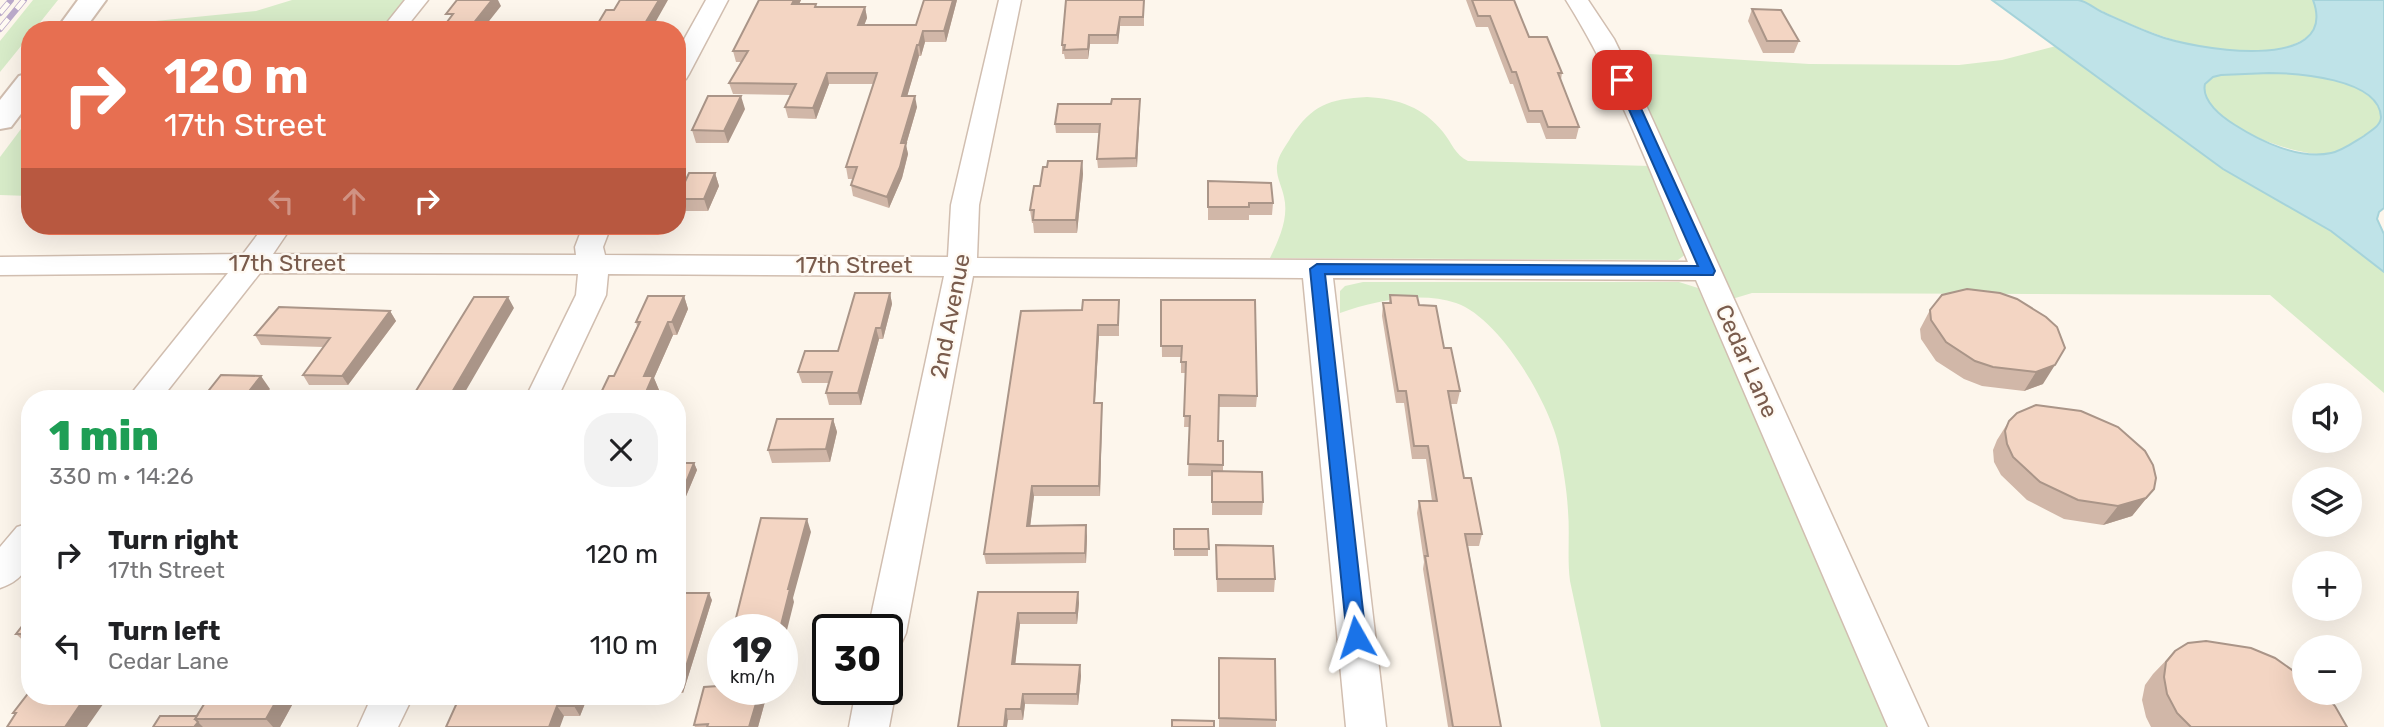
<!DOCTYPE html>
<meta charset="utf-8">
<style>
:root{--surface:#fff;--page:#f2f2f2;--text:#202124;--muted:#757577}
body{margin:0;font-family:Rubik,sans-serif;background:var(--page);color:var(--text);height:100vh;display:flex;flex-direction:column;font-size:26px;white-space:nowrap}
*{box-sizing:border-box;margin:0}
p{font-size:23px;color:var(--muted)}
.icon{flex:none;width:38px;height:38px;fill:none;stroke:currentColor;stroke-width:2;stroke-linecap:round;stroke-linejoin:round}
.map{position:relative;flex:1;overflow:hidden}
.panel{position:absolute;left:21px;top:390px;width:665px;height:315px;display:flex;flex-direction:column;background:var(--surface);border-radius:28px;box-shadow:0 7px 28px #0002}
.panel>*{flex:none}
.hud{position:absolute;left:21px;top:21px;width:665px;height:214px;border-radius:28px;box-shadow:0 7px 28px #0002;background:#e76f51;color:#fff;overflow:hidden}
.buttons{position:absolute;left:2292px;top:383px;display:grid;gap:14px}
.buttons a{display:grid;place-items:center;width:70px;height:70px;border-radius:50%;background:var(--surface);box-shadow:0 7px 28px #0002;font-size:35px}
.speed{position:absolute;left:707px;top:614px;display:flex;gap:14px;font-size:35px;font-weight:700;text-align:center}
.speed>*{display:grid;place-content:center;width:91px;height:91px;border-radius:50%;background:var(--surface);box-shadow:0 7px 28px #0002;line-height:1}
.speed small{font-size:18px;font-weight:400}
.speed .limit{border:4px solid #111;border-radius:10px;background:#fff;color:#111}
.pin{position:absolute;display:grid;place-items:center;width:60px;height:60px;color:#fff;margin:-30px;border-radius:14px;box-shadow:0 4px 10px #0006}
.me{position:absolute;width:77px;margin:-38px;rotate:354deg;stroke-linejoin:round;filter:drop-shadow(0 0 5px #0008)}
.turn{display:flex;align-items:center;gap:24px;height:147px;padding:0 28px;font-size:32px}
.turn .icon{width:91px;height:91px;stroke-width:2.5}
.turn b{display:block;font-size:49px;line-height:60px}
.lanes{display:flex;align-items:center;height:66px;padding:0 28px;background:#0003;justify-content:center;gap:35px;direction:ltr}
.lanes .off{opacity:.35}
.round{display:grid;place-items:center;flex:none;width:74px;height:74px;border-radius:28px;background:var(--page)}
.overview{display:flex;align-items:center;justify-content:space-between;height:119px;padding:0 28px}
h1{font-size:42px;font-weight:800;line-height:52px;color:#1e9e55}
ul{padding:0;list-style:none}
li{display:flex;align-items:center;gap:21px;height:91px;padding:0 28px}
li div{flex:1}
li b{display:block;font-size:26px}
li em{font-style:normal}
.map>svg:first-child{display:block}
</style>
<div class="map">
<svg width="2384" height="727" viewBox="0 0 2384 727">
<rect width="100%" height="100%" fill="#fdf6ec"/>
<path fill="#d8ecc9" d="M33,0H58L34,30H30V35L0,72V41Z
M292,0H405L379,30H94L95,27L256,11Z
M2081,0H2313L2318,18L2315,31C2258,81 2138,32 2081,0Z
M2056,46L2223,169L2331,231L2384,272V393L2270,295L1752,293L1732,299L1618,52L1809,64L1959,65L2002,60Z
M2269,73C2298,73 2383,78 2381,121C2369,135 2344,152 2326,154C2296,157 2198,123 2205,84L2214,77L2221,75Z
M1367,97C1399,99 1423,107 1443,132C1452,143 1455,155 1468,161L1650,166L1686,254L1678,260L1270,258C1279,239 1289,218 1284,197C1282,186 1276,177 1277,166C1278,155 1286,146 1291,137C1312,105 1329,99 1367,97Z
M30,117V196L0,195V157Z
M1363,282H1679L1698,288L1891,727H1601L1570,581C1567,557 1570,535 1568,511C1567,490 1563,468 1559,447C1550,404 1500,318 1456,303C1420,291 1374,301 1340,313V291L1345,286Z"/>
<path fill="#bfe3e8" stroke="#a5d3da" stroke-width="2" fill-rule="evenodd" d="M1992,0C2020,0 2051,0 2078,0C2086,1 2094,8 2102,12C2120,20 2137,28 2156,35C2191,49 2341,75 2313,0H2384V208L2379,212L2377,219L2384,234V272L2331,231L2223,169ZM2269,73C2295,73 2379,78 2381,117C2381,126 2370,131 2364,136C2354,142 2342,151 2331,153C2299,160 2260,141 2235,125C2222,117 2201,101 2205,84L2213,77L2221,75Z"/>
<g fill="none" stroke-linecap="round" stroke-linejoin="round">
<g stroke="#d1beb0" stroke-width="3">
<path id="minor" d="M405,0H428L404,30H381Z
M706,0H728L689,74L686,79L677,81V52Z
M999,0H1021L979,205L977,258L1688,262C1651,173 1617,81 1566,0H1588L1614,39L1645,103L1928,727H1888L1696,280L1333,278L1386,727H1346L1303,278L973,276L906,633L901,644L887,649V630H868L944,276L608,274L606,295L557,399H525L576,295L578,274L260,273L161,399H127L228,273L0,275V257L243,254L264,226H292L273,254L576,255L575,247L583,226H611L603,247L605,255L948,257L951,205Z
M30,523C30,553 35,576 0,588V547L17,527Z
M887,677L896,690L889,727H849L856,690H887Z
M372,696H413L398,727H358Z"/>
</g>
<g stroke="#d1beb0" stroke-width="4">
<path id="tertiary" d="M78,0H106L84,30H56Z
M30,73V102L11,127L0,129V100L19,76Z"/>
</g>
<use href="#minor" fill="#fff" fill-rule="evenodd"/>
<use href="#tertiary" fill="#fff" fill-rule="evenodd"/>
<g stroke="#b9a8c9" stroke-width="6">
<path id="rail" d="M0,13L11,0
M0,29L24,0"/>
</g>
<use href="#rail" stroke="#fffaf3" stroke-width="4.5" stroke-dasharray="13" stroke-linecap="butt"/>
</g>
<path fill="#d1b7a8" d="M759,0H801L799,4L817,7H865L867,18L864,25H916L957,0L946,42H925L921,56H919L907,96L917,107L906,145L908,154L902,178L889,208L853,196L851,185L853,179H848L846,167L874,84H829L816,119L788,118L785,107L791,95L733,94L729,83L742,62H736L733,51Z
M1144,0V26H1120L1118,44H1090L1088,59H1065L1064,54H1062V45Z
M1466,0H1514L1529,37L1562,73L1561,80L1579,127L1576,139H1546L1540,123H1527L1513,84H1510L1488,27H1476Z
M1752,9L1799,41L1794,53H1763L1748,21Z
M1140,99L1137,167L1098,168L1097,159L1099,133H1056L1055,124L1111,104Z
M745,109L728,143H696L692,130Z
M1082,161L1083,174L1077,233H1034L1033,223H1032L1030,210Z
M715,173L719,186L708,211H682L677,199Z
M1208,181L1273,203L1272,215H1249V220H1208Z
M341,226H380L379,228L344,231Z
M890,293L892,304L883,339H879L861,405H829L826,393L829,383H802L798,372L838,351Z
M2000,293L2043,384L2024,391L1982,386L1964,379L1936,361L1921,339L1920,329L1930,310Z
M1390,295L1419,305L1444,348L1460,391L1457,404H1450L1464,478L1482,534L1479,546H1468L1501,727H1448L1423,569L1424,562L1417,513L1419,501H1432L1426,459H1412L1404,403H1396L1382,316L1383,303H1389Z
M684,296L688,309L677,335H673L654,378L659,390L655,399H598L614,376L637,326L636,322Z
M1119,300V336H1099L1095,403H1102V413L1100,496H1034L1030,526L1087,536L1086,563L986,564L984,554L1082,310Z
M1161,300L1257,396L1256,407H1218V441H1223V472L1263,502L1262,515H1212V476H1188L1190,427H1184L1186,373H1181V357H1162Z
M390,311L396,321L348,385H309L303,375L323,347L261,345L255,335Z
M833,419L837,432L830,462L772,463L768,450Z
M2009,421L2154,489L2132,516L2103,525L2064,519L2027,500L2001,475L1994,462L1993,450L1997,440Z
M677,463H694L697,470L684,501H677Z
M1174,529H1208V556H1174Z
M1216,558L1275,579L1274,592H1217Z
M978,592H1078L1079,603L1077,624H1020L1015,664L1080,665L1081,676L1078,705L1025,704L1023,720H1008Z
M712,600L683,693H677V605Z
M30,616V647L16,634Z
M2175,651L2347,727H2151L2146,717L2142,700L2145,685L2153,674Z
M1219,658L1276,720V727H1219Z
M723,690H762L766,698L758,727H695L694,725Z
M209,696H297L280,727H153L197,716Z
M588,696L580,716H564L446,727Z"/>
<path fill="#aa9588" d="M492,0H498L501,6L482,30H468Z
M659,0H668L651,30H641Z
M794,0H801L794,15L792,4Z
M953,0H957L946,42L944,31Z
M865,7L867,18L860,36L858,25Z
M1120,17V26L1118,44L1117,35Z
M923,31L925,42L921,56L919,45Z
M1089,35L1090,44L1088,59V49Z
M917,45L919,56L904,107L902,96Z
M827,73L829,84L816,119L813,108Z
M741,96L745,109L728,143L724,131Z
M915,96L917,107L906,145L908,154L902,178L889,208L887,197Z
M1140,99V108L1137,167L1136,158Z
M1082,161L1083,174L1077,233L1076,220Z
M715,173L719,186L708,211L704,199Z
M890,293L892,304L883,339L881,328Z
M684,296L688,309L677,335L672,322Z
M508,297L514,308L461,399H448Z
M390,311L396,321L348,385L342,376Z
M668,322L673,335L654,378L659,390L655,399H643L644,376Z
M1098,325L1099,336L1094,413V403Z
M876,328L879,339L861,405L858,393Z
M2055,365L2043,384L2024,391L2036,372Z
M261,376L270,389L263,399H243Z
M1102,403V413L1100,496L1099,486Z
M833,419L837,432L830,462L826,449Z
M694,463L697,470L684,501L681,495Z
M1032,486L1034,496L1029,536L1027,526Z
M2154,489L2132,516L2103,525L2118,506Z
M807,519L811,532L793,598L794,602L784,642L782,636V630H780L789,593L788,589Z
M1086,525L1087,536L1086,563L1085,553Z
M1078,592L1079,603L1077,624L1076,613Z
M709,593L712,600L683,693L680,686Z
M1018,613L1020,624L1014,675L1012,664Z
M1080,665L1081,676L1078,705L1077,694Z
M760,690H762L766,698L758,727H749Z
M1023,694L1025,704L1023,720L1021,709Z
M86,696H103L106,700L87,727H65Z
M279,696H297L280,727H273L266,719Z
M578,696H588L580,716L574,706Z
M557,706L564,716L560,727H549Z
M1006,709L1008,720L1007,727H1004Z
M198,722L203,727H194Z"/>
<path fill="#f3d5c3" stroke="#aa9588" stroke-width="2" d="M457,0H492L468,30H441L453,14H446Z
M620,0H659L641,30H594L606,10H614Z
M759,0H794L792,4H816L815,7H865L858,25H916L924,0H953L944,31H923L919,45H917L902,96H915L901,143H906L900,167L887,197L851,185L857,167H846L877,73H827L813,108L785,107L796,84L729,83L748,51H733Z
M1066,0H1144L1143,17H1120L1117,35H1089L1088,49L1064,50L1065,45H1062Z
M1472,0H1514L1529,37H1547L1562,73H1558L1579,127H1548L1542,111H1529L1516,72H1512L1490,16H1478Z
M1752,9L1781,10L1799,41H1767Z
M708,96H741L724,131L692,130Z
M1112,99H1140L1136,158L1097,159L1100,124H1055L1058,104H1111Z
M1048,161H1082L1076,220H1033L1034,210H1030L1034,186H1040L1043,167H1047Z
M689,173H715L704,199H677Z
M1208,181L1271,183L1273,203H1249V207H1208Z
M1967,289L2000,293L2017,299L2046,317L2057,327L2065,348L2055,365L2036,372L1993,367L1975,361L1946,342L1931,320L1930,310L1942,295Z
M855,293H890L881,328H876L858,393H826L832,372H798L805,351H838Z
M1390,295L1417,296L1419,305L1436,306L1444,348H1451L1460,391H1448L1464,478H1471L1482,534H1465L1501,727H1453L1425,556H1428L1419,501H1437L1428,446H1414L1406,391H1398L1383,303H1391Z
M648,296H684L672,322H668L644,376H653L643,399H598L609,376H614L640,322H636Z
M474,297H508L448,399H411Z
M1083,300H1119L1118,325H1098L1094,403H1102L1099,486H1032L1027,526L1086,525L1085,553L984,554L1021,311L1082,310Z
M1161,300H1255L1257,396L1219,395L1218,441H1223V465L1188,464L1190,416H1184L1186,362H1181L1182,346H1161Z
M279,307L390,311L342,376L303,375L330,338L255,335Z
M221,375L261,376L243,399H202Z
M2036,405L2081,411L2118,427L2145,451L2153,465L2156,478L2154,489L2146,498L2118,506L2078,500L2040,482L2013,457L2007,444L2005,431L2009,421L2017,413Z
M777,419H833L826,449L768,450Z
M677,463H694L681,495L677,494Z
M1212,471L1262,472L1263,502H1212Z
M761,518L807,519L788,589H790L780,629L733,630Z
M1174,529H1208L1209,549H1174Z
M1216,545L1273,546L1275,579H1217Z
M978,592H1078L1076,613H1018L1012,664L1080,665L1077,694H1023L1021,709H1006L1004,727H958Z
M681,593H709L680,686H677V605Z
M30,616V634H16Z
M2206,641L2251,648L2275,658L2305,679V693H2323L2335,706L2347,727H2191L2177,713L2167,694L2164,677L2166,662L2175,651L2188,643Z
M1219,658L1275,659L1276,720L1219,718Z
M721,677H723V690H760L749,727H707L708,724L694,725L704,687L718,686Z
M30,691V696H86L65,727H7L16,713H13Z
M209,696H279L266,719H195Z
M460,696H578L574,706H557L549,727H446Z
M160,716H197L195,719L198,722L194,727H153Z
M1172,720L1214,721V727H1172Z"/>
<path fill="#1a73e8" stroke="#114b97" stroke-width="2" d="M1622,76L1628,80L1715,271L1713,275L1325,274L1366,637L1363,643L1356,645L1350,643L1347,637L1310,269L1317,264L1698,266L1616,80Z"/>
<g text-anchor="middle" stroke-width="5" stroke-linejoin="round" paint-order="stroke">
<g font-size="23" fill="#7a5c4d" stroke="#fffaf3">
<text x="287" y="271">17th Street</text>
<text x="854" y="273">17th Street</text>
<text transform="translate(950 316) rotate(-79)" y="8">2nd Avenue</text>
<text transform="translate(1747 361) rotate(66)" y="8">Cedar Lane</text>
</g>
</g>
</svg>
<div class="buttons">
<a><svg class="icon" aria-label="sound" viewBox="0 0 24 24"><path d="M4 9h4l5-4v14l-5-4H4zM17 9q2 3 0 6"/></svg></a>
<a><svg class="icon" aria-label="layers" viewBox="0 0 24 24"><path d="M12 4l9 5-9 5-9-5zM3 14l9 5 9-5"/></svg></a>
<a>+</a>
<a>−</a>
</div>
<div class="speed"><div>19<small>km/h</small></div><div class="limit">30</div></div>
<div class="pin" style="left:1622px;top:80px;background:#d93025"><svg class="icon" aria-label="arrive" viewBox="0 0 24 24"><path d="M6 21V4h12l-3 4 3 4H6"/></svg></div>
<svg class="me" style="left:1356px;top:637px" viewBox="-20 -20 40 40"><path d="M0-17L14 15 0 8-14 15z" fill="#1a73e8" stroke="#fff" stroke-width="4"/></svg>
<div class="hud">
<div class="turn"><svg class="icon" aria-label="right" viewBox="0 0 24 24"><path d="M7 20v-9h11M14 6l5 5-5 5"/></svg><div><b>120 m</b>17th Street</div></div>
<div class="lanes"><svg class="icon off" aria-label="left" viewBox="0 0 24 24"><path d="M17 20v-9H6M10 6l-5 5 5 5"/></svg><svg class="icon off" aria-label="ahead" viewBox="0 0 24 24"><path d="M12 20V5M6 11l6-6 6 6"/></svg><svg class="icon" aria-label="right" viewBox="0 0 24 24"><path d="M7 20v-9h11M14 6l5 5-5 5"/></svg></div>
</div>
<section class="panel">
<div class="overview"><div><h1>1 min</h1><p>330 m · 14:26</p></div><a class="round"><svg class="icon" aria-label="close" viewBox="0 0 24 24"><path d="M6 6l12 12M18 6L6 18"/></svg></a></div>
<ul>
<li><svg class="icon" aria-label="right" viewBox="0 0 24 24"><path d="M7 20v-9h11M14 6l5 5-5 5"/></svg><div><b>Turn right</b><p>17th Street</p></div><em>120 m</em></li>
<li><svg class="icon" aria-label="left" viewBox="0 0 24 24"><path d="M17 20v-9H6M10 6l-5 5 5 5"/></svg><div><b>Turn left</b><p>Cedar Lane</p></div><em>110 m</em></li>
</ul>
</section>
</div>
